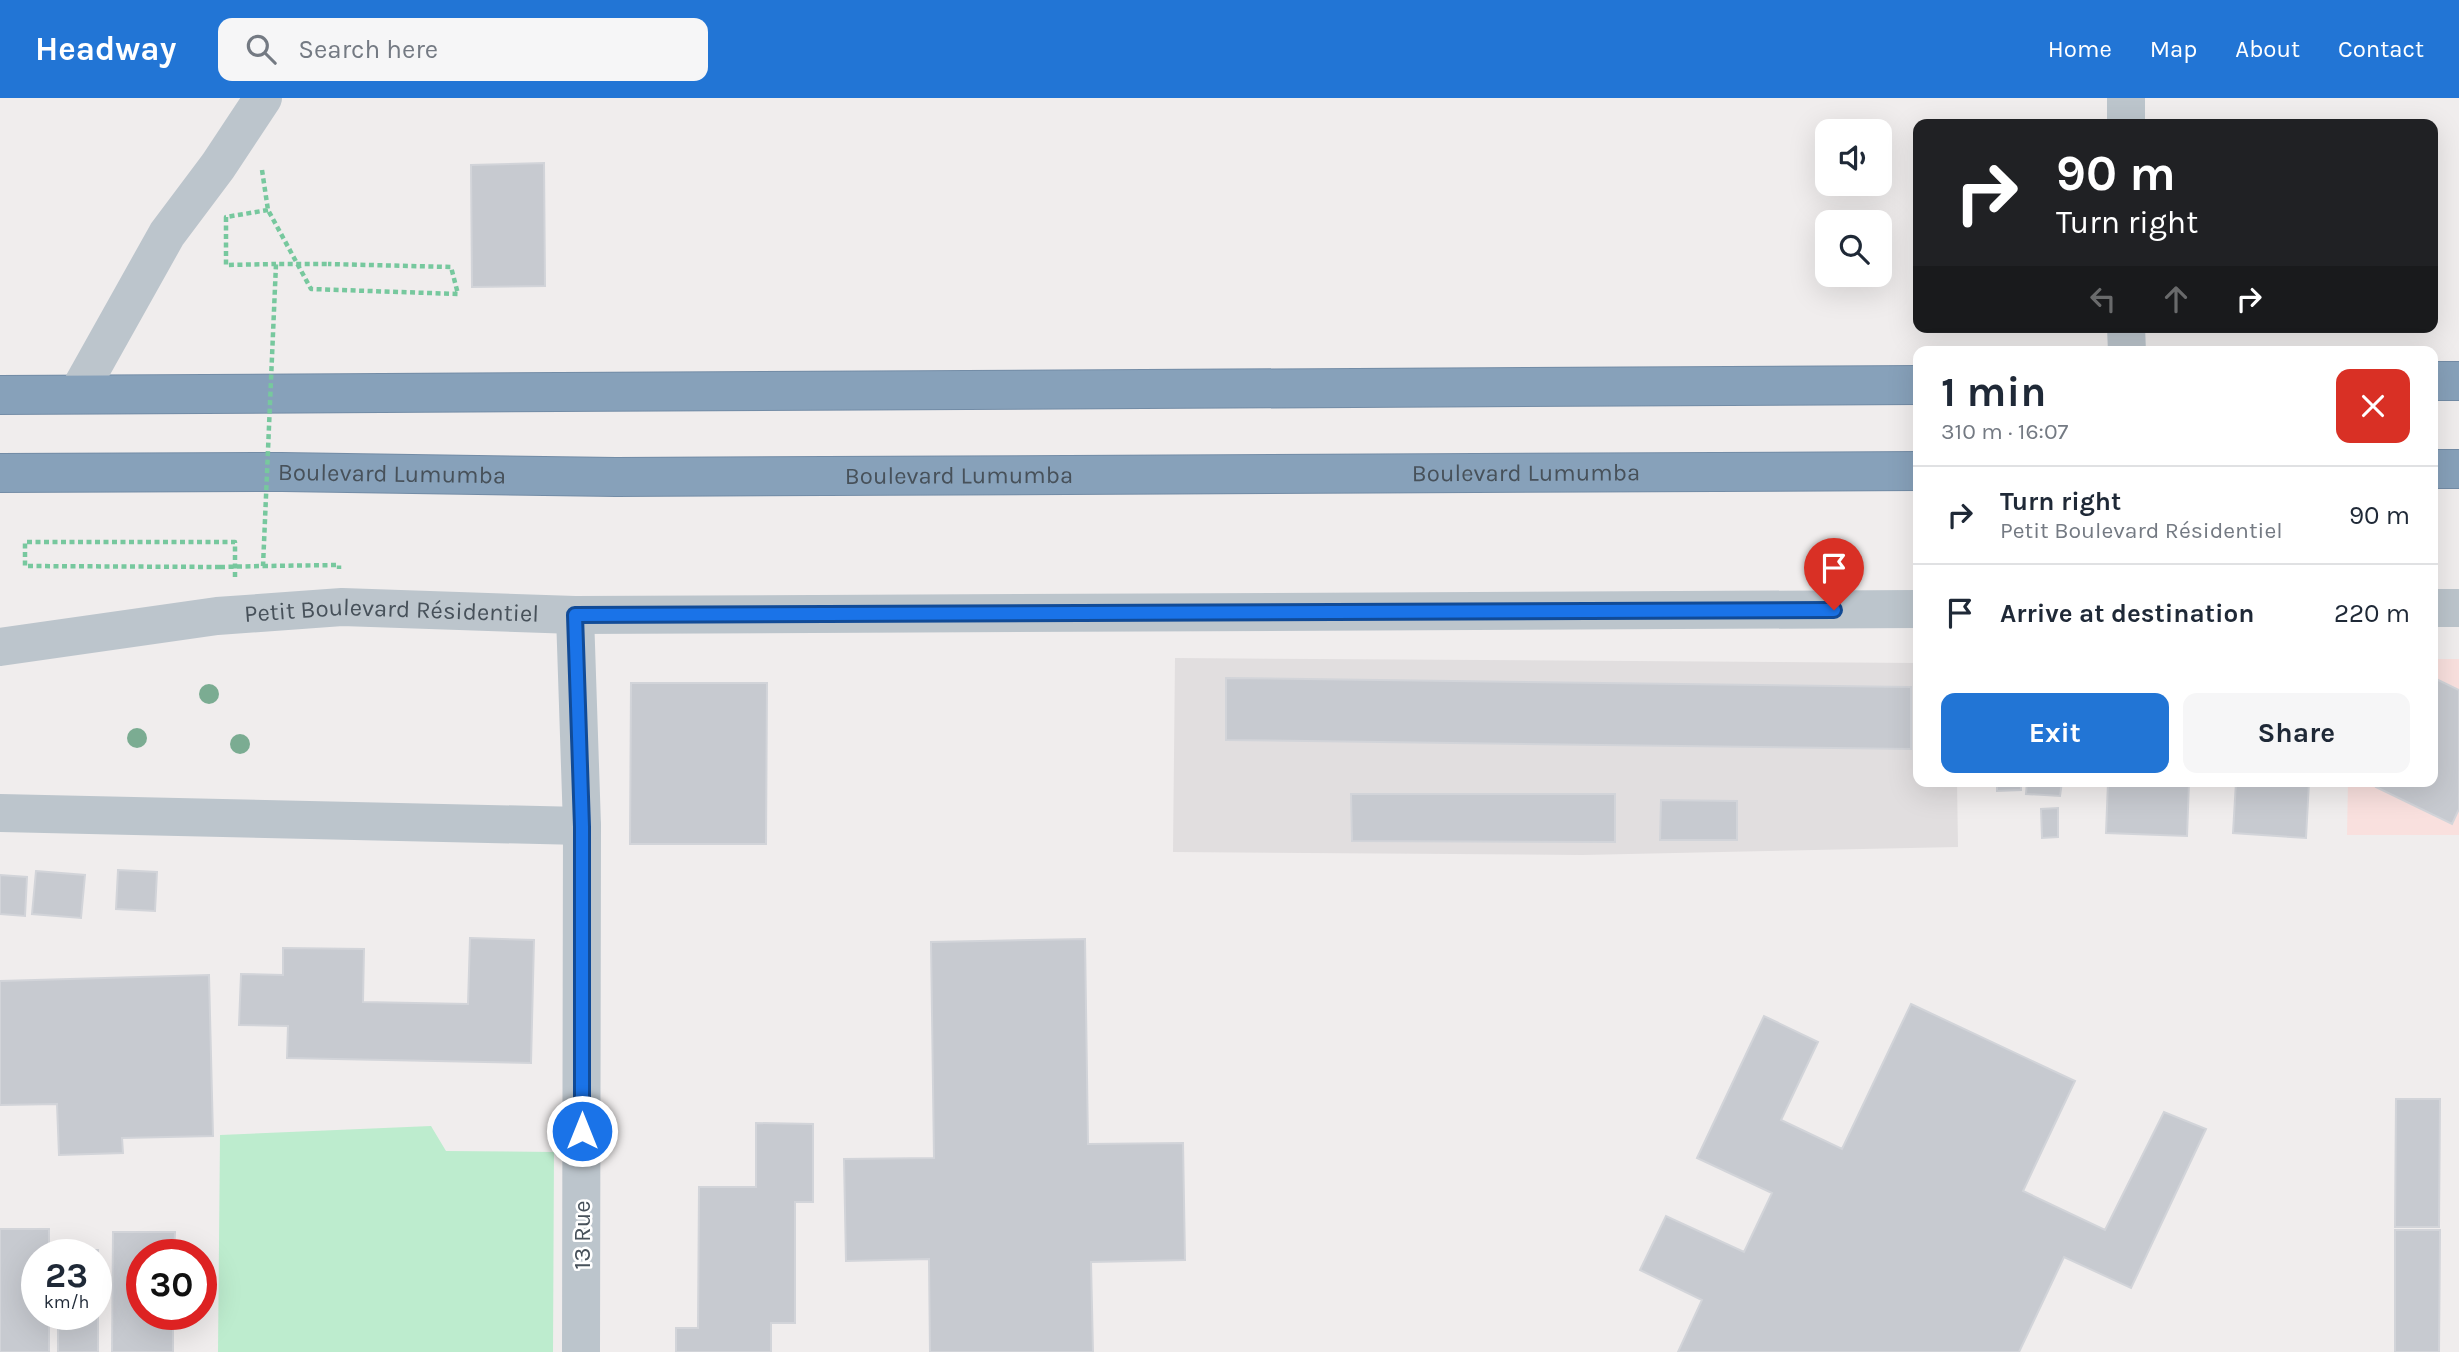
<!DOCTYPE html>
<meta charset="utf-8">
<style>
:root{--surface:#fff;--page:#f6f6f7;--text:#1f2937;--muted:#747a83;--line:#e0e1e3;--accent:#2275d5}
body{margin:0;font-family:Karla,sans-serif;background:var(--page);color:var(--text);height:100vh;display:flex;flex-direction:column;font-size:26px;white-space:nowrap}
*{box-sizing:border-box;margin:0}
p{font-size:23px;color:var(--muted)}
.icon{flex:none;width:38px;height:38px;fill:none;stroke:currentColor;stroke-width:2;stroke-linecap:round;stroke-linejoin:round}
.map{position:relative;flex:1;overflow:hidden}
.details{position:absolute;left:1913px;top:248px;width:525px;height:441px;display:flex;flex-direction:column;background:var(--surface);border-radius:14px;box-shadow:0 7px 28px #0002}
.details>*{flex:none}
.banner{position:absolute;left:1913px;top:21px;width:525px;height:214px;border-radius:14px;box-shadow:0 7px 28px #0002;background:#202124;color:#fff;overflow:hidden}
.buttons{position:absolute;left:1815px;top:21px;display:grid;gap:14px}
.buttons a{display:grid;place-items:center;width:77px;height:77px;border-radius:14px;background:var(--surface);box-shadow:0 7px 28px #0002;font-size:35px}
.speed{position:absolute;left:21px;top:1141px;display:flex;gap:14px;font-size:35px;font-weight:700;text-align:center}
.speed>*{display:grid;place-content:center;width:91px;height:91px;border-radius:50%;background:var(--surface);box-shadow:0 7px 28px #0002;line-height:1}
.speed small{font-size:18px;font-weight:400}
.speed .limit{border:10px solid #d22;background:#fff;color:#111}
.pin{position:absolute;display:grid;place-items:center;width:60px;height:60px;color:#fff;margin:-72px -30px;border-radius:50% 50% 50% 0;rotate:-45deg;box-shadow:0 0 7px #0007}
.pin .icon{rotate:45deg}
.me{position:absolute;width:77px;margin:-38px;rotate:0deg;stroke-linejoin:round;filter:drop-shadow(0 0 5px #0008)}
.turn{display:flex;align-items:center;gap:24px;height:147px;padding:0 28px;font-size:32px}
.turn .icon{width:91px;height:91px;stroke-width:2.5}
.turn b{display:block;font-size:49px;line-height:60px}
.lanes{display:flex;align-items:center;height:66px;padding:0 28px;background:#0003;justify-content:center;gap:35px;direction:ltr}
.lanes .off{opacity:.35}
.round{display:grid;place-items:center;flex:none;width:74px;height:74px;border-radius:14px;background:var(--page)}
.head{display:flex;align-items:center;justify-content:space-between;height:119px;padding:0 28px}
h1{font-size:42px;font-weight:700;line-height:52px}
.button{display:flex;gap:14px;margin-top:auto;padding:14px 28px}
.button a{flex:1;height:80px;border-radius:14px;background:var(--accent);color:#fff;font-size:28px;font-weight:700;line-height:80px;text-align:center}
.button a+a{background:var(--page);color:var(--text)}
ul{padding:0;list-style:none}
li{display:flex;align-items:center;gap:21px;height:98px;padding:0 28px;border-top:2px solid var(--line)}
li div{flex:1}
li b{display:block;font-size:26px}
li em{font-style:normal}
header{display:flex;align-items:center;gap:42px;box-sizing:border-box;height:98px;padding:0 35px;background:var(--accent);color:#fff}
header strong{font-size:33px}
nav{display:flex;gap:38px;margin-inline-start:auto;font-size:24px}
.search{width:490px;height:63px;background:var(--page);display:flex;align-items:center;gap:18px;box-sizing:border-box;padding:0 24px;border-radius:14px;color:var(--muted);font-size:26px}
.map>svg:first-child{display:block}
</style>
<header>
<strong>Headway</strong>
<div class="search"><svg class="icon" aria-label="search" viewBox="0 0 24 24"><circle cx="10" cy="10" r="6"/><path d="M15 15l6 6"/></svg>Search here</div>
<nav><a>Home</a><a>Map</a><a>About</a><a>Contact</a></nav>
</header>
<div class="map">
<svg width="2459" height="1254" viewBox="0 0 2459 1254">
<rect width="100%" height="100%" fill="#f0eded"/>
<path fill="#e1dedf" d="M1175,560L1918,565V684H1957L1958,749L1582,757L1173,754Z"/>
<path fill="#f9e0de" d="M2433,561H2459V737H2347L2348,684H2432Z"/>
<path fill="#bdecce" d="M431,1028L446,1053L554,1054L553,1254H218L220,1037Z"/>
<path fill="#c7cad0" stroke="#d2d4d9" stroke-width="2" d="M544,65L545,188L472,189L471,67Z
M2432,579L2459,592V711L2452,726L2376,689L2379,684H2432Z
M1226,580L1911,589V651L1226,642Z
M631,585H767L766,746H630Z
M1997,684H2021V692L1997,693Z
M2027,684H2062L2060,698L2026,696Z
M2108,684H2189L2187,738L2106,735Z
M2236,684H2309L2306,740L2233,735Z
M1351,696H1615V744L1352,743Z
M1661,702L1737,703V742H1660Z
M2058,710V739L2042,740L2041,711Z
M118,772L157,774L155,813L116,811Z
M36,773L85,777L81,820L32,816Z
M0,777L27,779L25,818L0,816Z
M470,840L534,842L531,965L287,960L288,928L239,927L241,876L283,877V850L364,851L363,904L468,906Z
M1085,841L1088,1046L1183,1045L1185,1162L1091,1164L1093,1254H930L929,1161L846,1163L844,1061L934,1060L931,844Z
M209,877L213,1038L122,1040L123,1055L59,1057L57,1006L0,1007V883Z
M1911,906L2075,983L2023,1093L2105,1132L2164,1014L2206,1031L2131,1190L2064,1159L2019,1254H1678L1702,1202L1640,1172L1666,1118L1744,1154L1772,1095L1697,1060L1764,918L1818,944L1781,1022L1842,1051Z
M2396,1001H2440L2439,1129H2395Z
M756,1025L813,1026V1104H795V1225H771V1254H676V1230H698L699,1089H756Z
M0,1131H49V1157H37V1216H49V1254H0Z
M2395,1132H2440L2439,1254H2395Z
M113,1134H175L174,1157H142V1216H173V1254H112Z
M58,1152H98V1254H58V1216H96V1157H58Z"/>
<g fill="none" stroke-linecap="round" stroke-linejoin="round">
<g stroke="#738ca6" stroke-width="40">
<g id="highway">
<path d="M2432,283H2459"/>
<path d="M0,297L1918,287"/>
<path d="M2432,371H2459"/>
<path id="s2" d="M0,375L282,374L616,379L1918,373"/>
</g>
</g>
<path stroke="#77c89e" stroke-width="4.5" stroke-dasharray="5 3.5" stroke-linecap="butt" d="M262,72L268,112L311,191L458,196L451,169L328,166
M268,112L226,119V167L276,166
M263,468L339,467V471
M220,469L25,468V444H235V479"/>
<g stroke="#bcc5cc" stroke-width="38">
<path d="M2126,0V26"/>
<path d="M2126,229L2127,254"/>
<path d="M78,295L167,136L218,68L263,0"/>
<path d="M2432,510H2459"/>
<path d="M575,517L582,728L581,1254"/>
<path id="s1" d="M0,549L217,518L342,509L575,517L1918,511"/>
<path d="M0,715L582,728"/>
</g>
<use href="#highway" stroke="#87a1ba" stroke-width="38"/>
<path stroke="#77c89e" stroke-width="4.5" stroke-dasharray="5 3.5" stroke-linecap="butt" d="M220,469L263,468L276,166H328"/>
</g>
<g fill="#7bac92">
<circle cx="209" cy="596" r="10"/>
<circle cx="137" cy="640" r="10"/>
<circle cx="240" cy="646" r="10"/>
</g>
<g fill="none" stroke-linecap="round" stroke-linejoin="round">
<g stroke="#114b97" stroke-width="18">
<path id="route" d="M582,1033V729L575,517L1834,512"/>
</g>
<use href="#route" stroke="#1a73e8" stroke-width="12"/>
</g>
<g text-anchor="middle" stroke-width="5" stroke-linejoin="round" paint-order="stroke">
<g font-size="24" fill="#47515a" stroke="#fff">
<text dy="8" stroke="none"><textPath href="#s2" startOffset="1526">Boulevard Lumumba</textPath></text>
<text dy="8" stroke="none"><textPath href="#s2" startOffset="392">Boulevard Lumumba</textPath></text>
<text dy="8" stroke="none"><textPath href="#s2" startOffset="959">Boulevard Lumumba</textPath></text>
<text dy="8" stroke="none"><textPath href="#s1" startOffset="394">Petit Boulevard Résidentiel</textPath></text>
<text transform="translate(582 1137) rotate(-90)" y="8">13 Rue</text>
</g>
</g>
</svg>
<div class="buttons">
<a><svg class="icon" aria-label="sound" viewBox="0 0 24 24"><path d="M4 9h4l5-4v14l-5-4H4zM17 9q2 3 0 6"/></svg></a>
<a><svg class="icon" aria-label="search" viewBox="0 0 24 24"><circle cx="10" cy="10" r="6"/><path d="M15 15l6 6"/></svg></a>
</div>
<div class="speed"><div>23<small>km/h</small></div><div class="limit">30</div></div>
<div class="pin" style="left:1834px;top:512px;background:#d93025"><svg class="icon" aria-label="arrive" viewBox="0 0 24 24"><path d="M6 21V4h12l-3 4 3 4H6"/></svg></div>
<svg class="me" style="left:582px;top:1033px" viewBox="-20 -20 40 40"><circle r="17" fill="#1a73e8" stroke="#fff" stroke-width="3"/><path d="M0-11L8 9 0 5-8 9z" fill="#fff"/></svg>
<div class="banner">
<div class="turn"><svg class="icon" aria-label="right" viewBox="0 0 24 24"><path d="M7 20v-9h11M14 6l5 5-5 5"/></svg><div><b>90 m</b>Turn right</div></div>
<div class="lanes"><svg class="icon off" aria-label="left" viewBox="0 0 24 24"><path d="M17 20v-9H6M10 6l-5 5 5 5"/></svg><svg class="icon off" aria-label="ahead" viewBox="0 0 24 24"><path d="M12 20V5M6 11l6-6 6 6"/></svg><svg class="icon" aria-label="right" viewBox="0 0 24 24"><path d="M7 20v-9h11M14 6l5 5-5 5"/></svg></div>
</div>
<section class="details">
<div class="head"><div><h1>1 min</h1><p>310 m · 16:07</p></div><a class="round" style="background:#d93025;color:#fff"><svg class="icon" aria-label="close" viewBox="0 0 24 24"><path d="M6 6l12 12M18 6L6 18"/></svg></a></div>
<ul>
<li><svg class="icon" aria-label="right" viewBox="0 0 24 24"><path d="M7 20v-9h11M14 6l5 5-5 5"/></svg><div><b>Turn right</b><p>Petit Boulevard Résidentiel</p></div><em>90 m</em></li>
<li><svg class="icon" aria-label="arrive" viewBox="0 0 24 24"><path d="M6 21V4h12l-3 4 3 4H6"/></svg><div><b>Arrive at destination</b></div><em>220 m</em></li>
</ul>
<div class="button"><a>Exit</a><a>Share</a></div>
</section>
</div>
